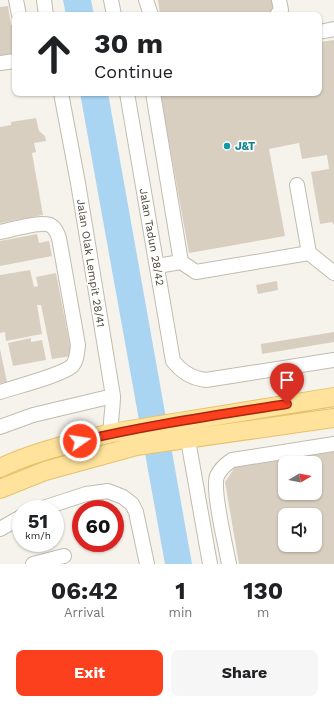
<!DOCTYPE html>
<style>
:root{--surface:#fff;--page:#f6f6f6;--text:#202124;--muted:#757577;--accent:#fc3f1d}
body{margin:0;font-family:"Work Sans",sans-serif;background:var(--page);color:var(--text);height:100vh;display:flex;flex-direction:column;font-size:15px;white-space:nowrap}
*{box-sizing:border-box;margin:0}
p{font-size:13px;color:var(--muted)}
.icon{flex:none;width:22px;height:22px;fill:none;stroke:currentColor;stroke-width:2;stroke-linecap:round;stroke-linejoin:round}
.map{position:relative;height:564px;overflow:hidden}
.side{display:flex;flex-direction:column;background:var(--surface);flex:1}
.side>*{flex:none}
.top-card{position:absolute;left:12px;top:12px;width:310px;height:84px;border-radius:8px;box-shadow:0 1px 3px #0004;background:#fff;color:var(--text);overflow:hidden}
.needle{width:26px;rotate:80deg}
.tools{position:absolute;left:278px;top:456px;display:grid;gap:8px}
.tools a{display:grid;place-items:center;width:44px;height:44px;border-radius:8px;background:var(--surface);box-shadow:0 1px 3px #0004;font-size:20px}
.speed{position:absolute;left:12px;top:500px;display:flex;gap:8px;font-size:20px;font-weight:700;text-align:center}
.speed>*{display:grid;place-content:center;width:52px;height:52px;border-radius:50%;background:var(--surface);box-shadow:0 1px 3px #0004;line-height:1}
.speed small{font-size:10px;font-weight:400}
.speed .limit{border:6px solid #d22;background:#fff;color:#111}
.pin{position:absolute;display:grid;place-items:center;width:34px;height:34px;color:#fff;margin:-41px -17px;border-radius:50% 50% 50% 0;rotate:-45deg;box-shadow:0 0 4px #0007}
.pin .icon{rotate:45deg}
.me{position:absolute;width:44px;margin:-22px;rotate:77deg;stroke-linejoin:round;filter:drop-shadow(0 0 3px #0008)}
.turn{display:flex;align-items:center;gap:14px;height:84px;padding:0 16px;font-size:18px}
.turn .icon{width:52px;height:52px;stroke-width:2.5}
.turn b{display:block;font-size:28px;line-height:34px}
.eta{display:flex;justify-content:space-evenly;align-items:center;height:68px;text-align:center}
.eta b{font-size:24px;font-weight:700;line-height:28px}
.cta{display:flex;gap:8px;margin-top:auto;padding:8px 16px}
.cta a{flex:1;height:46px;border-radius:8px;background:var(--accent);color:#fff;font-size:16px;font-weight:700;line-height:46px;text-align:center}
.cta a+a{background:var(--page);color:var(--text)}
.map>svg:first-child{display:block}
</style>
<div class="map">
<svg width="334" height="564" viewBox="0 0 334 564">
<rect width="100%" height="100%" fill="#f6f3ec"/>
<path fill="#a9d4f2" d="M63,0H91L94,15H66Z
M80,93H108L192,564H165Z"/>
<path fill="#d8cfc1" fill-rule="evenodd" d="M158,0H272L274,14L160,15Z
M8,6L11,25H15V45H14L15,56L0,59V7Z
M334,40V225L332,222L320,224L311,172L329,169L327,155L302,159L299,143L269,149L285,236L189,253L160,93H319V42Z
M36,118L39,131L45,136L46,141L34,143L36,152L32,153L43,215L0,223V127L11,125V122Z
M37,234L39,243L49,241L52,256L0,266V241Z
M30,270L34,287L38,286L36,277L56,273L72,356L52,359L41,305H37L42,334L6,341L5,332L0,333V275Z
M277,281L278,290L258,294L256,285Z
M334,332V342L262,354L261,344Z
M31,338V342L42,340L46,360L13,366L8,343Z
M0,349L7,382L0,383Z
M334,450V564H239L225,482L235,467ZM285,463H315V493H285ZM285,515H315V545H285Z"/>
<g fill="none" stroke-linecap="round" stroke-linejoin="round">
<g stroke="#c2bbae" stroke-width="16">
<path id="minor" d="M16,0L19,15
M44,0L46,15
M111,0L114,15
M146,0L151,15
M277,15L281,10L279,0
M319,32L334,29
M0,63L15,61
M61,93L78,183L113,396C113,409 110,421 111,433
M127,93L173,361C182,372 191,378 206,380L334,360
M153,93L181,262
M297,185L309,253L334,273
M0,232C10,230 42,221 50,225C56,228 57,233 59,238L78,345C77,352 77,361 72,366C62,375 15,387 0,392
M157,266L181,262L196,272L309,253
M0,427L33,415L113,396
M188,440L210,564
M40,509L86,494L108,491L123,497L132,504L136,512L147,564
M0,529L21,517
M33,564L64,556
M229,564C226,547 212,490 217,476C220,469 226,464 232,460L334,444"/>
</g>
<g stroke="#e6c16a" stroke-width="20">
<path id="major" d="M0,468C35,451 74,443 111,433L334,397
M0,489L45,471L136,446L334,418"/>
</g>
<use href="#minor" stroke="#fff" stroke-width="14"/>
<use href="#major" stroke="#ffe39c" stroke-width="18"/>
</g>
<g fill="none" stroke-linecap="round" stroke-linejoin="round">
<g stroke="#a42913" stroke-width="10">
<path id="route" d="M80,441C148,425 218,415 287,404"/>
</g>
<use href="#route" stroke="#fc3f1d" stroke-width="7"/>
</g>
<circle fill="#0f9aa8" stroke="#fff" stroke-width="1.5" cx="227" cy="146" r="4"/>
<g text-anchor="middle" stroke-width="3.5" stroke-linejoin="round" paint-order="stroke">
<g font-size="11" font-weight="bold" fill="#0d838f" stroke="#fff" text-anchor="start">
<text x="235" y="150">J&amp;T</text>
</g>
<g font-size="11" fill="#4b4439" stroke="#fff">
<text transform="translate(152 237) rotate(80)" y="4">Jalan Tadun 28/42</text>
<text transform="translate(91 263) rotate(81)" y="4">Jalan Olak Lempit 28/41</text>
</g>
</g>
</svg>
<div class="tools">
<a><svg class="needle" viewBox="-14 -14 28 28"><path d="M0-13l5 13h-10z" fill="#e53935"/><path d="M0 13l5-13h-10z" fill="#757577"/></svg></a>
<a><svg class="icon" aria-label="sound" viewBox="0 0 24 24"><path d="M4 9h4l5-4v14l-5-4H4zM17 9q2 3 0 6"/></svg></a>
</div>
<div class="speed"><div>51<small>km/h</small></div><div class="limit">60</div></div>
<div class="pin" style="left:287px;top:404px;background:#d93025"><svg class="icon" aria-label="arrive" viewBox="0 0 24 24"><path d="M6 21V4h12l-3 4 3 4H6"/></svg></div>
<svg class="me" style="left:80px;top:441px" viewBox="-20 -20 40 40"><circle r="17" fill="#fc3f1d" stroke="#fff" stroke-width="3"/><path d="M0-11L8 9 0 5-8 9z" fill="#fff"/></svg>
<div class="top-card">
<div class="turn"><svg class="icon" aria-label="ahead" viewBox="0 0 24 24"><path d="M12 20V5M6 11l6-6 6 6"/></svg><div><b>30 m</b>Continue</div></div>
</div>
</div>
<section class="side">
<div class="eta">
<div><b>06:42</b><p>Arrival</p></div>
<div><b>1</b><p>min</p></div>
<div><b>130</b><p>m</p></div>
</div>
<div class="cta"><a>Exit</a><a>Share</a></div>
</section>
